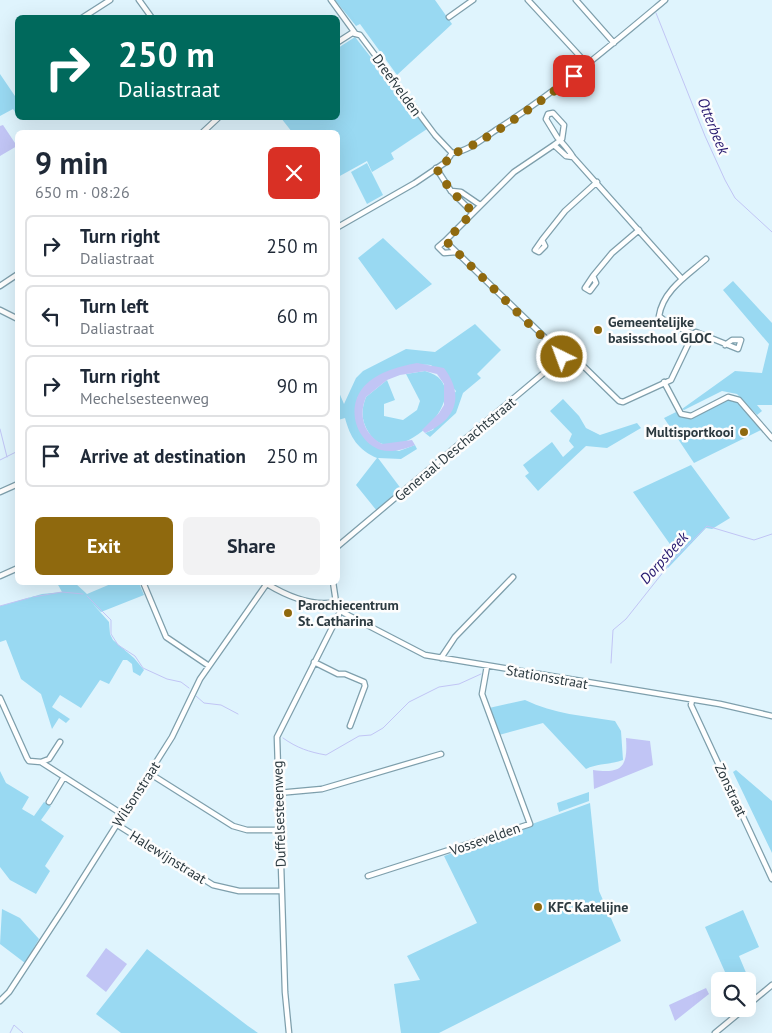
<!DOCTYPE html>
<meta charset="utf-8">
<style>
:root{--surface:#fff;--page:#f2f2f3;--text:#1f2937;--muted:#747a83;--line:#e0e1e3;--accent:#8f690e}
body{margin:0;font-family:"PT Sans",sans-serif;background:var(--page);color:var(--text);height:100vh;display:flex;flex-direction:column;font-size:19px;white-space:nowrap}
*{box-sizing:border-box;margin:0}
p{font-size:16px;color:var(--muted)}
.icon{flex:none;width:28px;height:28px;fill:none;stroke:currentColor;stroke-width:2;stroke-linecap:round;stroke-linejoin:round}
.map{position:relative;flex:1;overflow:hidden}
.panel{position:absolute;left:15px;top:130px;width:325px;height:455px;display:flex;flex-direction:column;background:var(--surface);border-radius:8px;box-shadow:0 5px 20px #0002}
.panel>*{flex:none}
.banner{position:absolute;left:15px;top:15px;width:325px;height:105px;border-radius:8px;box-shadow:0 5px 20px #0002;background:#00695c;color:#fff;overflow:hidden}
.tools{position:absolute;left:711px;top:972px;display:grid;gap:10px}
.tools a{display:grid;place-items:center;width:45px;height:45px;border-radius:8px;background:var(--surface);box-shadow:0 5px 20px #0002;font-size:25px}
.pin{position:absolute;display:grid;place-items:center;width:42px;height:42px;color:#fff;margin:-21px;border-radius:10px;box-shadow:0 2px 8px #0006}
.me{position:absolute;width:55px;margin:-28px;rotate:318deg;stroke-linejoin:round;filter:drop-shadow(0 0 4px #0008)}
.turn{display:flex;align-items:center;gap:18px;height:105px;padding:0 20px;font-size:22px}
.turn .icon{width:65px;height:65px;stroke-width:2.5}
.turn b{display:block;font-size:35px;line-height:42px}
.round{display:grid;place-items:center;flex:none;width:52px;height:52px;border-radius:8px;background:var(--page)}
.head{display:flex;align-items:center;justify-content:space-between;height:85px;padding:0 20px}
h1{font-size:30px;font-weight:700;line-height:38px}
.button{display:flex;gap:10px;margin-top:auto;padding:10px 20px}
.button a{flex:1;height:58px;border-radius:8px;background:var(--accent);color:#fff;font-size:20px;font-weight:700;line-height:58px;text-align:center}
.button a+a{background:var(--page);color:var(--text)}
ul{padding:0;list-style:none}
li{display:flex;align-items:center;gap:15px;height:62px;margin:0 10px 8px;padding:0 10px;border:2px solid var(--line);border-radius:8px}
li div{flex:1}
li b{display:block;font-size:19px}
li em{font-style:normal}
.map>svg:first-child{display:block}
</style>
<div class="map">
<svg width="772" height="1033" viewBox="0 0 772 1033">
<rect width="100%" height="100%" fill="#dff4fd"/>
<path fill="#99d9f2" d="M335,0H435L452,24L397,75L360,24L356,26Z
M355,37L427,129L391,153L394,159L372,172L367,161L338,177V132H292L281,118H338V48Z
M0,74L17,99V115L13,109L0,116Z
M367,163L383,195L367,204L351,172Z
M383,238L432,284L396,310L358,258Z
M733,281L772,323V405H757L762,411L757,415L737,394L722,391L684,410L682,409L735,371L762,373L769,344L723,290Z
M475,324L501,350L477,374L481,378L463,393L456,413L430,437L425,433L433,430L456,391L431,365C398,362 383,380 357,398L369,443L399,451L415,445L417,449L401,459L378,458L402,490L377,511L356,485L377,458C358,450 350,437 345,418L338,420V390L344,404L356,378L363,371L406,349L435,352Z
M425,371C485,387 396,477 369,433C361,421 361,410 366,397L387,380L395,400L384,404V416L403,420L417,410L420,401L406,374Z
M563,399L579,416L586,428L600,435L637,423L641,428L607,448L586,446L538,491L525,476L529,473L523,465L552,442L563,457L574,447L569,441L572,434L550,411Z
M727,399L736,401L761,430L694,463L664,418L676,412L680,417L692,418Z
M691,465L730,518L712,529L706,528L668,568L660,560L672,547L633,492Z
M57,583H75L87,594L113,583H139L144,595L101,612L92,603L109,622L110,634L113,640L134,658L144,670L140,676L133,672L132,664L127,660H123L109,684L100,680L81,708L60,695L52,707L70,719L66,723L59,718L52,729L41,694L21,679L6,640L0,642V606L42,594L62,592Z
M525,700C554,714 584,716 615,721L621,731L623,760C610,765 598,763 586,769L543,723L499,735L489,708Z
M736,770L772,801V853L733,772Z
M0,771L6,783L29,797L22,809L34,816L44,802L51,806L41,820L64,836L45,866L50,871L36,894L10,880L0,867Z
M589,792V801L559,812L557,803Z
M590,803L599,891L621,941L439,1033H401L394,984L420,980L407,956L477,923L444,856Z
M2,909L20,918L39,939L25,963L0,944Z
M743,910L759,947L739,956L747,975L741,981H729L705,927Z
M147,949L248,1026L258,1033H121L96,1014Z"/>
<path fill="#c1c5f5" d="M3,125L17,146L0,156V126Z
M417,363L444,368C465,396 456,420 425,433L422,430L439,413L444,405V384L437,374L425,371L400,375L387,380L366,397C358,416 364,434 382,444L412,440L415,445C405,449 392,453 381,450C357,442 346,410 362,389C374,373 397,367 417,363Z
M626,738L650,741L653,765L594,789L593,770C622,774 628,767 626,738Z
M106,948L127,964L106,992L86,976Z
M706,988L709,994L675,1021L669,1005Z"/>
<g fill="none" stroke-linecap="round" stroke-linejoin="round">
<path stroke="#c1c5f5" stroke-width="1" d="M656,13L705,136L725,180L735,198L772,232
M0,429L7,457
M0,460L18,451
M87,596L111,620V634L118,645L135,656L143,668L167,679L181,682L189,688
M33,597L62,592L83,594
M0,606L29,598
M611,663L613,630L626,619L672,561L707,526L754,540L772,534
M196,696L204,703L221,705L238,714
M283,738C297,748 309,752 326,755L359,736L371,735L383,728L409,702L439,687L459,684L481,674
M10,1033L14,1025L23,1033"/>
<g stroke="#7e9fac" stroke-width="7">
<path id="minor" d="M139,0L152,18
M331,0L355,33
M528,0L588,65
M576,0L614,43
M449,17L473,0
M82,18L110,0
M338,42L352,33L360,35L435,135L452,153
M203,132L218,118
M554,145L566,156L573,157
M436,168L451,191L473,213
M451,191L461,192L480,205
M338,227L415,183L446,162L452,153C467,152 484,138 496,130C556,92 610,46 665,0
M542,240L535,250L539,252L545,246L542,240L565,211L597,182
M445,241L438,247L444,253L456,252
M593,276L585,288L590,291L596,283L593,276L612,253L639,230
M0,286L18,274
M0,310L18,319
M693,334L696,332L738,349L741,340H732L725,345
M562,354L445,241L514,172L554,145L562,139L564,125L553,113L548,114L546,119L557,137C563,144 569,150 573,157L682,279
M562,354L570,353L619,401L623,402L671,380L693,334L665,321L659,316C663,290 688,275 706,259
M664,382L681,414L691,416L728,397L739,400L772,438
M0,492L18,484
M338,546L558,361L562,354
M0,576L18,568
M143,582L166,637L209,666
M333,582L336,602L344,613L425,655L720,704L772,716
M267,584C287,596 313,607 336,602
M441,658L455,637L513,577
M314,662L338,674H345L364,682L365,686L350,726
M0,698L27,758L29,761L41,762L122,814
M692,700L691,705L772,879
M41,762L49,759L60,742
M149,773L233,826L247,830H280
M278,793L322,789L441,754
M49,802L64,777
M116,824L213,885L239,891H281
M368,876L530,824L482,694L487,666
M0,1001L9,992L66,905L172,737L200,679L268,582
M748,1005L772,985
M289,1033L285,992L277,737L341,610
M715,1033L744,1009"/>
</g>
<use href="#minor" stroke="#fff" stroke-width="4.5"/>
</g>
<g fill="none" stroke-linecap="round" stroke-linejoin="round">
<path stroke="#8f690e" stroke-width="9" stroke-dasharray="0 16.2" d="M562,357V354L553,344L538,333L446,241L473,212L451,191L436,168L446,162L452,153C473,152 555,91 574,76"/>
</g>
<g fill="#8f690e" stroke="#fdfdfd" stroke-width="2">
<circle cx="598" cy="330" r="5"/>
<circle cx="744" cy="432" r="5"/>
<circle cx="288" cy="613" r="5"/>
<circle cx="538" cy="907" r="5"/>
</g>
<g text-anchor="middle" stroke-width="5" stroke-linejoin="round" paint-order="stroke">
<g font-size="14" fill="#2c3a40" stroke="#fdfdfd">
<text transform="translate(397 85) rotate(54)" y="5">Dreefvelden</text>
<text transform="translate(455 449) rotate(-40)" y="5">Generaal Deschachtstraat</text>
<text transform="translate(547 677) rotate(10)" y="5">Stationsstraat</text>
<text transform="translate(731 790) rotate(65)" y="5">Zonstraat</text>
<text transform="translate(136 794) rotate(-57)" y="5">Wilsonstraat</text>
<text transform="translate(279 814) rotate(-92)" y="5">Duffelsesteenweg</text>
<text transform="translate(485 839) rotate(-19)" y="5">Vossevelden</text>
<text transform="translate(168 857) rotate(32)" y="5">Halewijnstraat</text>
</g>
<g font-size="14" font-weight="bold" fill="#2c3a40" stroke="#fdfdfd" text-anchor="start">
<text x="608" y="327">Gemeentelijke<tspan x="608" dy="16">basisschool GLOC</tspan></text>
<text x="734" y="437" text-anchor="end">Multisportkooi</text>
<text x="298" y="610">Parochiecentrum<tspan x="298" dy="16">St. Catharina</tspan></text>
<text x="548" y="912">KFC Katelijne</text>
</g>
<g font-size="15" font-style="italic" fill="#26186f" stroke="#fdfdfd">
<text transform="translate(713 126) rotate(68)" y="5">Otterbeek</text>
<text transform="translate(664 558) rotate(-48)" y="5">Dorpsbeek</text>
</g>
</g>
</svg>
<div class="tools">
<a><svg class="icon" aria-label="search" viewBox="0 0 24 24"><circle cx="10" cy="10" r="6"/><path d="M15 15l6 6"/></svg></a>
</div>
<div class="pin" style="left:574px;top:76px;background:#d93025"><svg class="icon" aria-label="arrive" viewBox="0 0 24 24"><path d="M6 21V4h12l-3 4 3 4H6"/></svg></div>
<svg class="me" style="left:562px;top:357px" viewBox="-20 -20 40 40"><circle r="17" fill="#8f690e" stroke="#fff" stroke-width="3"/><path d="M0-11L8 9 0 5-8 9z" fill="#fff"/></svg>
<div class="banner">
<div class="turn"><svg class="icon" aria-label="right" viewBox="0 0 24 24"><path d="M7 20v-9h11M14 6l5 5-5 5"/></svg><div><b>250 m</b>Daliastraat</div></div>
</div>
<section class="panel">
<div class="head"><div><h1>9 min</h1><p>650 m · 08:26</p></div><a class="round" style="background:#d93025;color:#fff"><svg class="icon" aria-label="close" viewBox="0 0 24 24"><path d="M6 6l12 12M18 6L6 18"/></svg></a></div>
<ul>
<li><svg class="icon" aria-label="right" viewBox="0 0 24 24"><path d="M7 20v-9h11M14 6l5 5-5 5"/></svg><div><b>Turn right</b><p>Daliastraat</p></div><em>250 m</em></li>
<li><svg class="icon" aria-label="left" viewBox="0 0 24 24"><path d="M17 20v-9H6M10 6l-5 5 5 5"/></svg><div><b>Turn left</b><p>Daliastraat</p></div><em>60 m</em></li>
<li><svg class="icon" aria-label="right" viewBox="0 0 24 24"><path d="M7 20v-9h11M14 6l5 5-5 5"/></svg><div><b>Turn right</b><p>Mechelsesteenweg</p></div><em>90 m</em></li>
<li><svg class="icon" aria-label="arrive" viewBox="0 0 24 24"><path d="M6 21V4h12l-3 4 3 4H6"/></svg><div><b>Arrive at destination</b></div><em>250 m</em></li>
</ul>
<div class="button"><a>Exit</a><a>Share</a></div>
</section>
</div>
